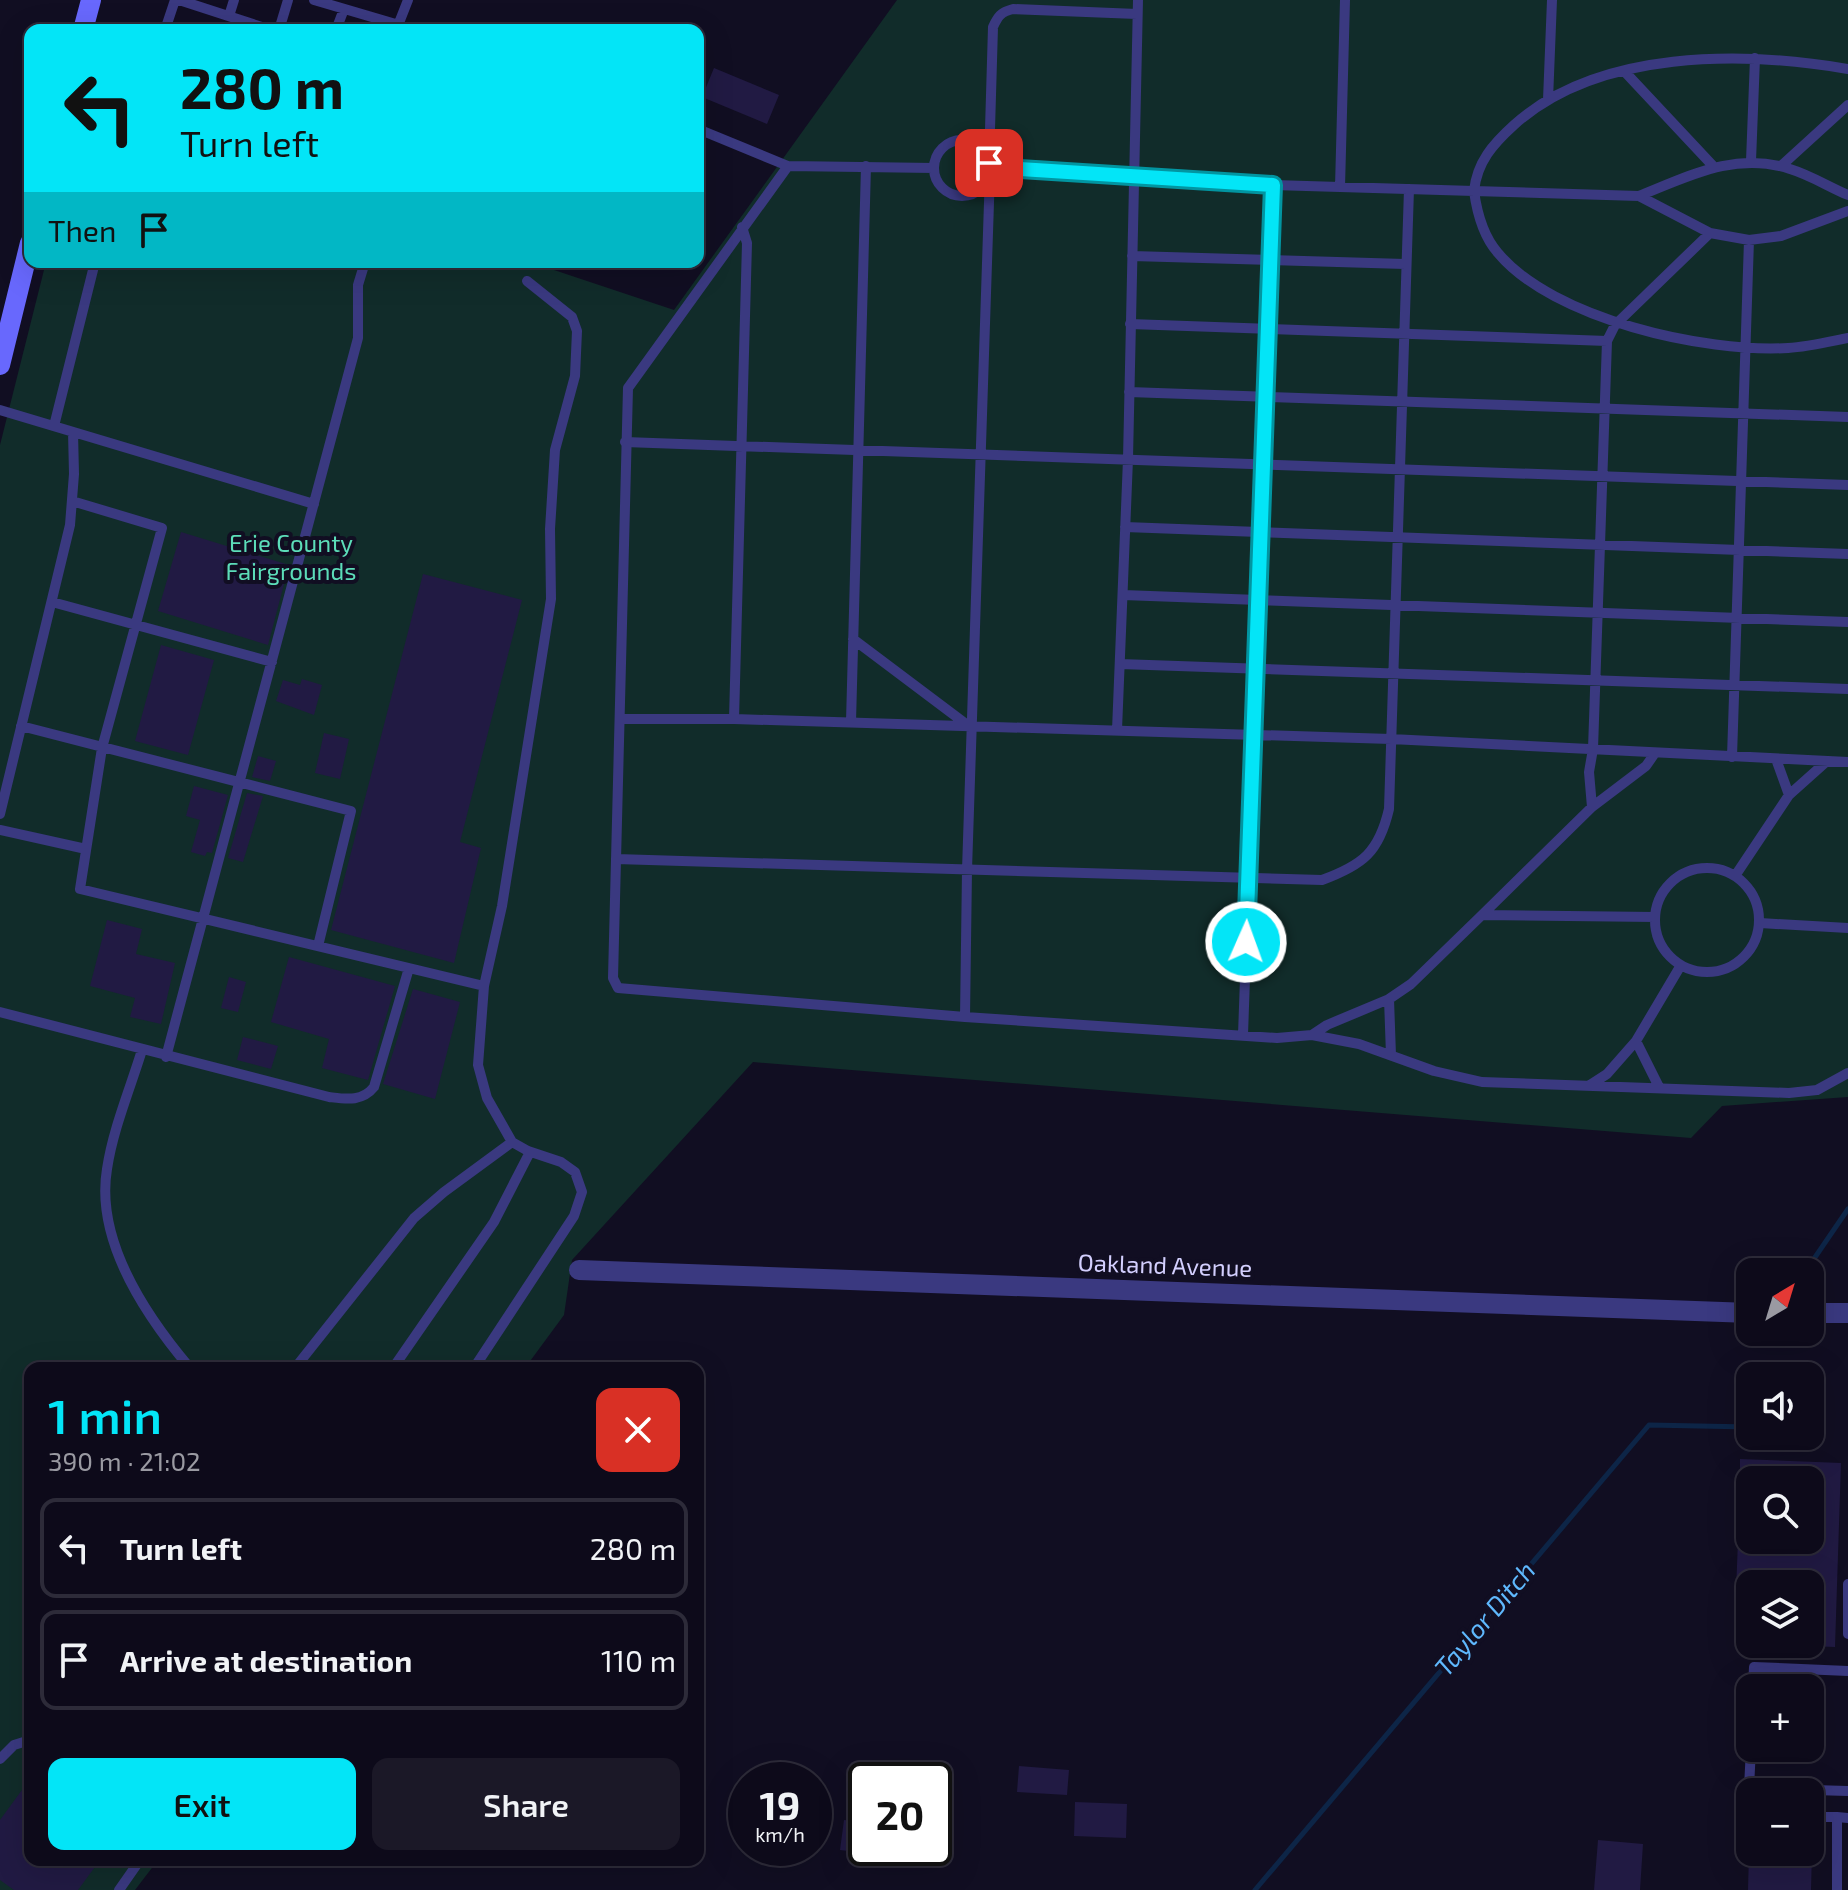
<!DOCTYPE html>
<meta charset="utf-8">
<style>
:root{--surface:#0d0a1a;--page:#1b1827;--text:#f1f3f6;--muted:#9a9aa2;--line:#2d2b39;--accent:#03e5f7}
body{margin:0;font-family:"Exo 2",sans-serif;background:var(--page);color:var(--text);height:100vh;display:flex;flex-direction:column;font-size:30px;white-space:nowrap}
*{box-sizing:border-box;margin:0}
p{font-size:26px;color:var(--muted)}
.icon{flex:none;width:44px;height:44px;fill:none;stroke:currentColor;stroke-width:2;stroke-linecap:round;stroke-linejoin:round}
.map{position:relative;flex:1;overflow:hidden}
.side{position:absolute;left:24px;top:1362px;width:680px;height:504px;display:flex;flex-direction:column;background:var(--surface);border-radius:16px;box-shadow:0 8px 32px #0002,0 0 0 2px var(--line)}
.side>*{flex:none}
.top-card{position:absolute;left:24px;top:24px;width:680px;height:244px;border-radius:16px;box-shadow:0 8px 32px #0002,0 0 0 2px var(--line);background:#03e5f7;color:#111;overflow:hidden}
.needle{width:52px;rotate:38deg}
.tools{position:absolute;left:1736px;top:1258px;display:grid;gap:16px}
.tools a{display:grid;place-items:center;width:88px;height:88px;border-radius:16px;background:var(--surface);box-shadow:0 8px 32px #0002,0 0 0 2px var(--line);font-size:40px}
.speed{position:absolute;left:728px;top:1762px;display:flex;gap:16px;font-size:40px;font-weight:700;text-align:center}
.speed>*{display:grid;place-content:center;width:104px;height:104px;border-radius:50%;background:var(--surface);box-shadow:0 8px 32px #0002,0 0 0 2px var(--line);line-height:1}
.speed small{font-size:20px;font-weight:400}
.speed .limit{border:4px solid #111;border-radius:12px;background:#fff;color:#111}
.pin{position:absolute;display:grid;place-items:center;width:68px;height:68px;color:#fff;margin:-34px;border-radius:16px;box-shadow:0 4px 12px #0006}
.me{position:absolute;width:88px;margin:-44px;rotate:2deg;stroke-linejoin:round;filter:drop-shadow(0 0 6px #0008)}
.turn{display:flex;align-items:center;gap:28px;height:168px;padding:0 24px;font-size:36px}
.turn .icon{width:104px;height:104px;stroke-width:2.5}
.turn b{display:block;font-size:56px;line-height:68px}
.then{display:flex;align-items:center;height:76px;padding:0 24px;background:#0003;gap:16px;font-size:30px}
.round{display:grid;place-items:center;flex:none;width:84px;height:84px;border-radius:16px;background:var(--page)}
.overview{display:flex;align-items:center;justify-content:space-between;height:136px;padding:0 24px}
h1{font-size:48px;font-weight:600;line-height:60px;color:var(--accent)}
.cta{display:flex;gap:16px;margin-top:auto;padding:16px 24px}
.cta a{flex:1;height:92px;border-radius:16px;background:var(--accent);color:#111;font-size:32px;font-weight:600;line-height:92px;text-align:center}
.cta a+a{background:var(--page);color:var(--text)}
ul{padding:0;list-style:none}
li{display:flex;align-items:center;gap:24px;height:100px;margin:0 16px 12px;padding:0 8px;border:4px solid var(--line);border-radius:16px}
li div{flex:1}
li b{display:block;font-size:30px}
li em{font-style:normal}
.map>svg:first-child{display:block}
</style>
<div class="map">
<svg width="1848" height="1890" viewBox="0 0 1848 1890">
<rect width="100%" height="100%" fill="#110e22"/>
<path fill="#112c2a" d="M897,0H1848V1097L1722,1106L1691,1138L753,1062L572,1260L564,1315L525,1368H30V1860H158L135,1890H0V445L46,262H530L674,310Z"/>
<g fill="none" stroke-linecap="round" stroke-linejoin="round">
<path stroke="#0d2547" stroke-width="5" d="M1805,1272L1848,1209
M1255,1890L1649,1425L1750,1427"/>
</g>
<path fill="#211a43" d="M714,68L779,95L767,124L702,97Z
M181,532L289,565L268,645L158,611Z
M423,574L522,600L460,842L481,848L454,963L331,930Z
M161,645L214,660L188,755L135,741Z
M302,679L322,685L314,715L276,701L283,680L300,685Z
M324,733L349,739L340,779L315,773Z
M258,756L276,761L270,781L252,777Z
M194,786L228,795L212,853L207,852L205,856L191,852L200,820L186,816Z
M247,793L263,796L243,862L228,858Z
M107,920L142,929L136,954L175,963L161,1024L130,1017L135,998L90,986Z
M289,957L395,986L368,1080L322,1068L329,1039L271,1022Z
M229,977L246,982L238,1012L221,1008Z
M413,989L460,1002L435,1099L383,1084Z
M243,1037L278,1046L271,1069L237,1060Z
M1740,1459L1841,1463L1835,1647L1810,1646V1584H1750V1644L1734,1643L1738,1540H1810V1480H1740Z
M1019,1766L1069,1770L1067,1795L1017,1792Z
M30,1779V1860H100L78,1890H14L0,1880V1820Z
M1075,1802L1127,1804L1126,1838L1074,1836Z
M844,1820L866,1822V1853L840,1850Z
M1598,1840L1643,1844L1640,1890H1594Z
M1749,1852H1812L1811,1890H1748Z"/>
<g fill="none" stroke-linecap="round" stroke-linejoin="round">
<path stroke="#3a3980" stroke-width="10" d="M179,0L271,30
M314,0L416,30
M229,16L234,0
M397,28L408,0
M165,30L175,0
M279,30L288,0
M336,30L344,9
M1848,69C1743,51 1598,49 1514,125C1493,144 1477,162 1474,191L1639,196L1710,233L1749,240L1781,236L1848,211
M1625,72L1714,167
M1548,100L1552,0
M698,129L788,166
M934 168a28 28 0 1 1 56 0a28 28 0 1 1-56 0Z
M1751,161L1755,58
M989,163L993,27C998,16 1001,12 1013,9L1137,14
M1781,166L1848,105
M990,167L1273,185L1474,191C1477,213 1483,236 1498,253C1553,319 1705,353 1788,348C1808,347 1828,342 1848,338
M934,168L788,166L628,388L613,978L618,988L965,1017L1277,1038L1312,1035L1359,1044L1434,1071L1482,1082L1789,1093L1817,1090L1848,1073
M1340,187L1345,0
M1639,196C1689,176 1736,151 1790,169C1810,175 1829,187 1848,195
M1132,256L1405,264
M1130,324L1607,341
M1129,392L1848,417
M0,410L314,504
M54,426L95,262
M625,442L1848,485
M72,501L162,528L102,748L80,889L484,986
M1125,527L1848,554
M1123,595L1848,622
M52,602L272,662
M853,639L970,727
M1120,664L1848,689
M620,719H734L1391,739L1848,762
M734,719L747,243L742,227
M851,722L866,166
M21,726L351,811L318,946
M1117,730L1128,459L1138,0
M1732,757L1749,240
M1776,759L1789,795
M1592,807L1589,772L1593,749L1607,341L1615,325L1710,233
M0,814L70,525L74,474L73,432
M0,830L86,849
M616,859L1322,880C1363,865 1379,852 1389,809L1409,189
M1655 920a52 52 0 1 1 104 0a52 52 0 1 1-104 0Z
M1735,876L1789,795L1827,761
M1482,915L1592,807L1646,766L1655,753
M1760,923L1848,928
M0,1012L329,1097C346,1099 362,1102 374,1087L409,968
M965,1017L967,870L990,172
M1243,1035L1273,185
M1312,1035L1327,1025L1389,999
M142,1050C130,1089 113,1129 107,1169C95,1241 146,1316 190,1368
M1391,1055L1389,999L1411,984L1482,915L1655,917
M166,1057L358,338V285L365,262
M1590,1085L1607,1074L1636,1041
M1659,1087L1636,1041L1681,965
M295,1368L414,1218L444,1192L512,1142
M393,1368L494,1222L530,1152
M474,1368L574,1216L582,1192L575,1172L561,1162L528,1151L512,1142L487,1098L478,1065L484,986L502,906L551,599L550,529L555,450L575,376L577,331L572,317L527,281
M1848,1584V1634
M1753,1688L1754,1667L1848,1671
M1751,1748L1749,1788L1848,1791
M0,1759L14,1745L30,1740
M1810,1817H1837
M119,1890L140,1860
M1837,1890V1817L1848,1818"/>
<path stroke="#3a3980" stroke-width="20" d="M579,1270L1750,1313
M1810,1313H1848"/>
<path stroke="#6868fd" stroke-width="20" d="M83,30L91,0
M0,365L30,243"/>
</g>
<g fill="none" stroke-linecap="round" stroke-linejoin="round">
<g stroke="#0295a1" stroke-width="20">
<path id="route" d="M989,163L990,167L1273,185L1246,942"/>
</g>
<use href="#route" stroke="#03e5f7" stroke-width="14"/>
</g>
<g text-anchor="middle" stroke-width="8" stroke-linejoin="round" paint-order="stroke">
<g font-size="24" fill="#5cddb9" stroke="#110e22">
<text x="291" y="552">Erie County<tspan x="291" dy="28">Fairgrounds</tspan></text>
</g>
<g font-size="24" fill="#d3cffe" stroke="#110e22">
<text transform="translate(1165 1266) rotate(2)" y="8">Oakland Avenue</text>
</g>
<g font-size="26" font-style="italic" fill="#5fb8fd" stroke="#110e22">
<text transform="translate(1485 1619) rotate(-50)" y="9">Taylor Ditch</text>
</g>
</g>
</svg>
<div class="tools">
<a><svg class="needle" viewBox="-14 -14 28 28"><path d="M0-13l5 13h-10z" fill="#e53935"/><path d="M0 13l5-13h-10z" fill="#9a9aa2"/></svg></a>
<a><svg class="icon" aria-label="sound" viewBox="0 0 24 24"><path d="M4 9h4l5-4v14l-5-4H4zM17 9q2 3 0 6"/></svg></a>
<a><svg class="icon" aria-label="search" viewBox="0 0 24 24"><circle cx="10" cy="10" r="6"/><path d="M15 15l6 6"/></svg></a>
<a><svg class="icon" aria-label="layers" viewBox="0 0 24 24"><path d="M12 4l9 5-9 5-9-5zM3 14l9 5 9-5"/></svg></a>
<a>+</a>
<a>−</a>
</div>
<div class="speed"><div>19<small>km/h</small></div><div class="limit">20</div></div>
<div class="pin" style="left:989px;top:163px;background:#d93025"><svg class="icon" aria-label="arrive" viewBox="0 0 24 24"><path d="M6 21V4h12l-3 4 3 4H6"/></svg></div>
<svg class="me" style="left:1246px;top:942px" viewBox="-20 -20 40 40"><circle r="17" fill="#03e5f7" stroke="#fff" stroke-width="3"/><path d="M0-11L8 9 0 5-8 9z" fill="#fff"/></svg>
<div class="top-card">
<div class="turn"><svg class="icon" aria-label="left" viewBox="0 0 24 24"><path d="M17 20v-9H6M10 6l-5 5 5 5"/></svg><div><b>280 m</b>Turn left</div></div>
<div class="then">Then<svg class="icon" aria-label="arrive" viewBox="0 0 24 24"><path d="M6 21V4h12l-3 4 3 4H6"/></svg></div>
</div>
<section class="side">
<div class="overview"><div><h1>1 min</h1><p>390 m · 21:02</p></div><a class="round" style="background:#d93025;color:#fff"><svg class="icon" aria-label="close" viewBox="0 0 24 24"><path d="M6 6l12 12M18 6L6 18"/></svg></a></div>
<ul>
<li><svg class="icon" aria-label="left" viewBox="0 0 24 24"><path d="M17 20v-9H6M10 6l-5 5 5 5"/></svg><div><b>Turn left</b></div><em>280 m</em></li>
<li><svg class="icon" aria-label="arrive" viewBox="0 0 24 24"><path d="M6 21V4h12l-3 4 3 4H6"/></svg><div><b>Arrive at destination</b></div><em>110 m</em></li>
</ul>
<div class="cta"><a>Exit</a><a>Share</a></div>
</section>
</div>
